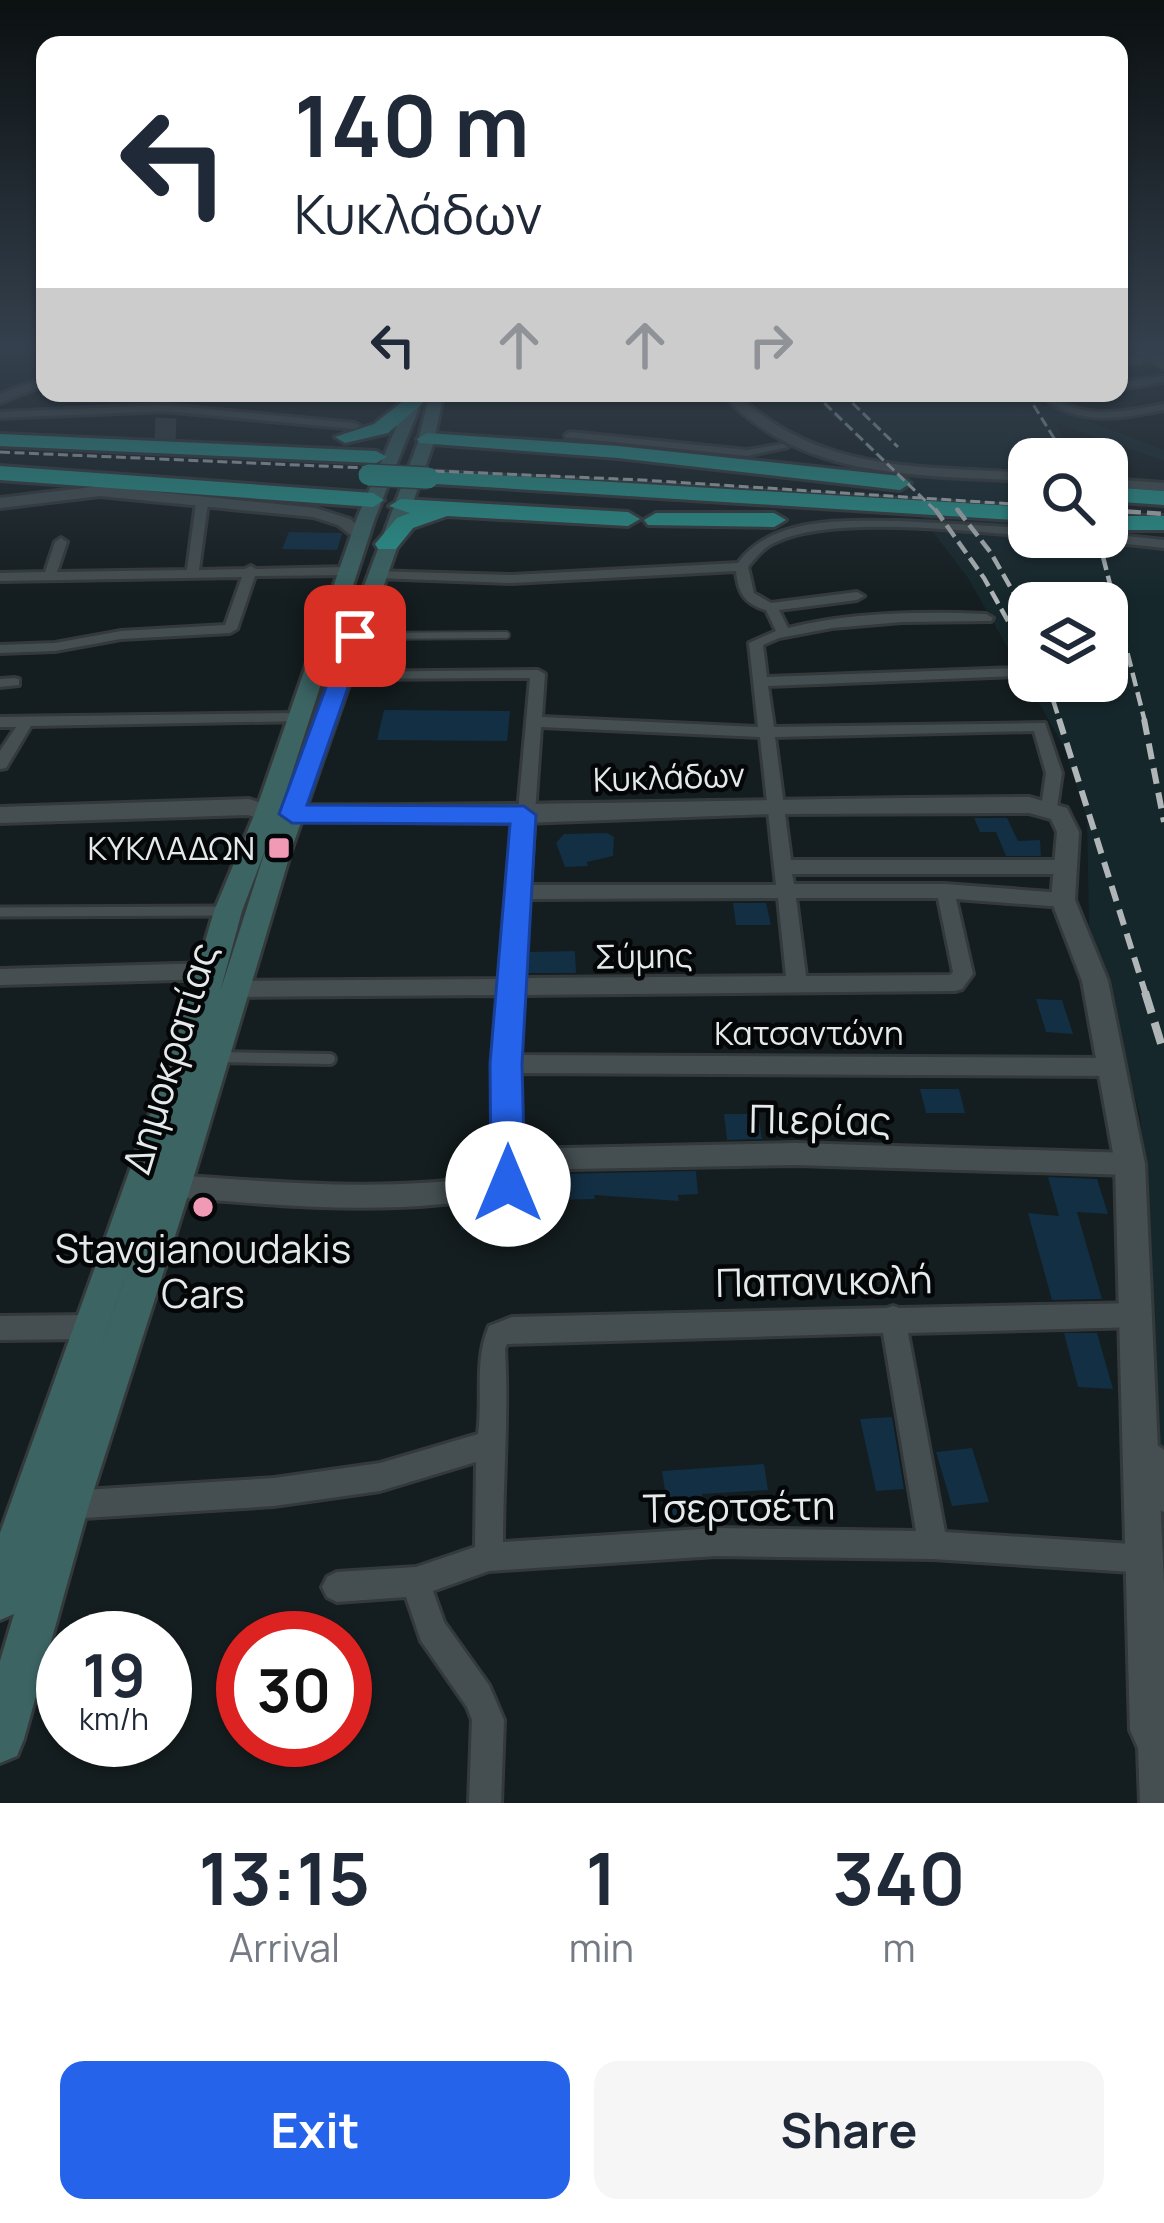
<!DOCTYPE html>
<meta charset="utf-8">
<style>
:root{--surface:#fff;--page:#f6f6f7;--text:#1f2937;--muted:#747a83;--accent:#2563eb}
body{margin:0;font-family:Manrope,sans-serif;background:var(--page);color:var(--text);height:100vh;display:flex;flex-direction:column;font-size:45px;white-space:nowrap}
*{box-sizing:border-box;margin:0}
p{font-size:39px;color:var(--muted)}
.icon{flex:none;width:66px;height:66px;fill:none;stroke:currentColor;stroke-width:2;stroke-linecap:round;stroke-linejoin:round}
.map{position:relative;height:1803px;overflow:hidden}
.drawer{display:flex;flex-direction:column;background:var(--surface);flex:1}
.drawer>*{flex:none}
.top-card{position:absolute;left:36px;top:36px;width:1092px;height:366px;border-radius:24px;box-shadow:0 3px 9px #0004;background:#fff;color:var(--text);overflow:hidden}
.tools{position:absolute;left:1008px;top:438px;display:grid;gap:24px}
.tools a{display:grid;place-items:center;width:120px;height:120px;border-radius:24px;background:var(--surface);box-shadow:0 3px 9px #0004;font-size:60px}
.speed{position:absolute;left:36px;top:1611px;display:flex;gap:24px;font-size:60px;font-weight:700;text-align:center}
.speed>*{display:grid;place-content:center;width:156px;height:156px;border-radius:50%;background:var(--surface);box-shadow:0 3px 9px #0004;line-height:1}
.speed small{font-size:30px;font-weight:400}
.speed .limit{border:18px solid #d22;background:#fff;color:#111}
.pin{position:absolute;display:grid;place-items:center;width:102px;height:102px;color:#fff;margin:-51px;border-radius:24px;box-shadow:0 6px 18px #0006}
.me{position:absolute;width:132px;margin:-66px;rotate:0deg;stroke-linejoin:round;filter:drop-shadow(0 0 9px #0008)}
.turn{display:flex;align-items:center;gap:42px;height:252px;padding:0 60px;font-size:54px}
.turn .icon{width:156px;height:156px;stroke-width:2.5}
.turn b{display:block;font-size:84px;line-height:102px}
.lanes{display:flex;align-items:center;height:114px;padding:0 60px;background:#0003;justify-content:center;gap:60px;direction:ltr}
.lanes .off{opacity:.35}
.eta{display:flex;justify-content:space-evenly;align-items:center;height:204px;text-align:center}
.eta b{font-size:72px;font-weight:700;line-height:84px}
.action{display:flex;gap:24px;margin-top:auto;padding:24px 60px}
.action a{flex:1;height:138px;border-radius:24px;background:var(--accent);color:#fff;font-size:48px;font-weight:700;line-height:138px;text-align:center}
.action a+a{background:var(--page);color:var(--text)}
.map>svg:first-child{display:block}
</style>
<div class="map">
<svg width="1164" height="1803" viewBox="0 0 1164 1803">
<rect width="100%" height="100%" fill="#141d1f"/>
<path fill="#16272b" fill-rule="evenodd" d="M808,393H1033L1041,403L1164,450V461L1055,423L1074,459H1029V494L1005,467L1000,468L1029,499V537H1107V518L1117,541L1164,547V1572L1149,1207L1140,1116L1089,924L1087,818L1064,747L968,578L876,457ZM1029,603H1107V681H1029Z"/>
<path fill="#132f44" d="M289,532L341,533L342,534L337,550L282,549Z
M384,710L510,711L507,741L377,740Z
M974,818H1007L1018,841L1040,840L1041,856H1006L996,832H980Z
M607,833L614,837L613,856L587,862L588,866L565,867L556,843L564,834Z
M733,903H766L771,925H736Z
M575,951L576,973H528L530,952Z
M1036,999L1062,1000L1073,1034L1046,1032Z
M920,1089H959L965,1113H926Z
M724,1114H758L762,1139L727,1140Z
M696,1171L698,1194L678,1195L679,1201L594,1195L595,1199L555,1200V1174Z
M1048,1177L1097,1179L1108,1214L1077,1212L1102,1299L1052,1300L1028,1213L1059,1216Z
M493,1203L489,1232L460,1230L463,1207Z
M1064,1333H1097L1113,1389L1078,1387Z
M892,1417L904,1489L876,1491L860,1419Z
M972,1448L989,1502L952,1506L936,1452Z
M764,1464L768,1490L702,1494L705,1511L669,1517L662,1471Z"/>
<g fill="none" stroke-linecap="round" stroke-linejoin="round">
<path stroke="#333c3e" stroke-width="21" stroke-dasharray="21 10" stroke-linecap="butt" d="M155,428L179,429"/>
<g stroke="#34393b" stroke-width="10">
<path id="service-far2" d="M355,636L506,635"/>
</g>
<g stroke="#34393b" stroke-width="15">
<path id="service-far1" d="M0,912L223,911"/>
</g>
<g stroke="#34393b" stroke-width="16">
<path id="service" d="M218,1057L330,1059"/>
</g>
<g stroke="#34393b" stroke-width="6">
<path id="minor" d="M1155,356L1152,361L1119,365V359Z
M1164,376V382L1119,389V383Z
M1038,393H1079L1056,399C1090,420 1127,411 1164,404V410C1119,419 1074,427 1038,393Z
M165,405L355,423L360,426L355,429L165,411L0,418V412Z
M570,432L747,450L783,444L788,447L747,456L566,437L565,435Z
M202,500L208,503L199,570L245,569L251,566L256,569L349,567L355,571L349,575L255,576L237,629L230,633L121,639L55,651L0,653V645L55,643L121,631L225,625L242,577L0,581V573L45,572L55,542L61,538L67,542L57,572L187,570L196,503Z
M900,521L1029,528V536C965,531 832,515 776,542C764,547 756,557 748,567L754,593L771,603L857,592L864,596L857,600L779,610L788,628C851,612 921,611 986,614L993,618L991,621L902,622L832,628L779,638L763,645L767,677L1017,668L1024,672L1017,676L768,686L774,727L1045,723L1062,773L1057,808L1049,814L1041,808L1046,773L1034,731L775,737L791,860H1067L1076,867L1067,874H792L794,884H945L1063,893L1069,895L1072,900L1069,905L1063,907L956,899L973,974L962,989L955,991L521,995L517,1055L1113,1058L1120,1060L1123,1067L1120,1074L1113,1076L517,1073L518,1149L796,1143L1130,1153L1138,1156L1141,1164L1138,1172L1130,1175L796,1165L519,1170L516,1192C493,1200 467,1202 443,1204C353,1213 263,1204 174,1197L166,1194L163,1186L166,1178L174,1175C282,1183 389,1192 497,1175L496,1064L502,995L236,997L229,995L226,989L229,983L236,981L503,979L530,678L342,679L335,675L337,672L538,670L545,674L542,717L758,727L749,643L776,631L766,610C744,604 738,592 736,571L512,583L376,578L370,574L372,571L512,575L738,563C773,515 847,521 900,521ZM541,727L760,737L776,885H530ZM778,898L786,976L523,978L529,899ZM796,898H938L953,972L950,975L806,976Z
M1107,534L1164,540V548L1099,541L1093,537H1107Z
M14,678L19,679V685L0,687V679Z
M298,713L303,715V721L31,726L6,768L0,769V751L16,727H0V717Z
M212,963L219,965L222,971L219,977L212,979L0,985V969Z
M1139,1303L1148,1306L1151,1315L1148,1324L1139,1327L908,1333L945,1532L1147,1545L1157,1549L1161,1559L1157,1569L1147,1573L933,1559L716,1556L489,1571L433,1591L444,1622L489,1685L504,1720L501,1803H469L472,1720L467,1707L421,1641L406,1597L337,1602L327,1597L322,1587L327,1577L337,1572L416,1567L475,1547L476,1462L380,1491L274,1506L68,1519L58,1515L54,1505L58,1495L68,1491L274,1478L380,1463L478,1434C483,1397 474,1360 489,1326L512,1317L887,1308L893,1306L899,1308ZM883,1333L916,1531L716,1528L503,1542C503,1477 509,1413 505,1349L507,1344Z
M89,1315L98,1318L101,1327L98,1336L89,1339L0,1340V1316Z
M1153,1442L1164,1450V1512L1154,1508L1139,1456L1143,1446Z"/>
</g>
<g stroke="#34393b" stroke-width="6">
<path id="tertiary" d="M45,377V385L0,403V394Z
M722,393H735C821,474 919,466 1029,473V481C921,475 800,481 722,393Z
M1107,479L1164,483V491L1107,487Z
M100,486L315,508L350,519L369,535L355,538L338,525L313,517L100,496L0,508V498Z
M1029,797L1067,808L1079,832L1075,900L1108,981L1145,1164L1164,1583V1803H1140L1138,1748L1130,1730L1115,1164L1082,981L1051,900L1057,832L1051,819L1029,813L774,814L524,823L267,821L248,815L0,823V807L249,799L268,805C522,807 775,798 1029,797Z"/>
</g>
<g stroke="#34393b" stroke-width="6">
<path id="secondary" d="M1130,348H1146L1164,359V369Z
M411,393H425L375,518L280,810L417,445L430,393H444L433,445L292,848L191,1186L89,1505L24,1739L17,1756L0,1763V1661L14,1614L0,1620V1533L177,1038L214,911L255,813L357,518ZM274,827L266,848L220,992L242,911ZM169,1149L99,1353L108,1327Z"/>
</g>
<g stroke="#34393b" stroke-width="6">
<path id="motorway" d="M407,398L424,402L388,433L345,443L335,437L374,424Z
M427,433L618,446L900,476L911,483L900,490L618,458L420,443L417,439Z
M0,434L376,451L387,457L376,463L0,446Z
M0,466L373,493L384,500L373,507L0,480Z
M428,471L1029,507V521L420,483L417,478Z
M1107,487L1164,491V505L1107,501Z
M401,499L628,512L640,519L628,526L447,516L413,528L396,549H378L375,544L397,518L410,513L389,506Z
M656,513H774L786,520L774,527L648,525L644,520Z
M1107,516H1164V530H1107Z"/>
</g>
<use href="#service-far2" stroke="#454f51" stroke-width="6"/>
<use href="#service-far1" stroke="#454f51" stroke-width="9"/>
<use href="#service" stroke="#454f51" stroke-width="10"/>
<use href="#minor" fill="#454f51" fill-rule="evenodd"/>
<use href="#tertiary" fill="#454f51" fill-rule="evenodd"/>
<use href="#secondary" fill="#3c6463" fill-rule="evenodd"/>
<use href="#motorway" fill="#28958c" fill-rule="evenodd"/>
<path stroke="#b0b6b8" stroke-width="3" stroke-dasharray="10 4.5" stroke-linecap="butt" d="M814,393L937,512
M842,393L898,447
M1026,393L1067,459
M0,452L642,480L1029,505
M956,508L959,512
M1107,510L1133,512"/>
<path stroke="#b0b6b8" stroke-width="4.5" stroke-dasharray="14 6" stroke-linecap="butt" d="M935,509L984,578L1029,659
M957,509L991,553L1029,620
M1107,510L1164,514
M1098,537L1145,722
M1047,681L1060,722"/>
<path stroke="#b0b6b8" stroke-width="6" stroke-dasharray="16 9" stroke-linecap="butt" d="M1059,719L1146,995
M1144,719L1164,822"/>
<path stroke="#b0b6b8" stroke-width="8" stroke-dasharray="22 10" stroke-linecap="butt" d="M1145,992L1164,1053"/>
<g stroke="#34393b" stroke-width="24" stroke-linecap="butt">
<path id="motorway-bridge" d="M369,475L428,478"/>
</g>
<use href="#motorway-bridge" stroke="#28958c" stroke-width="21"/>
</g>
<linearGradient id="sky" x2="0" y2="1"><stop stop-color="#0b1011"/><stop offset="0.58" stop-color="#34404d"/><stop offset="1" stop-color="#34404d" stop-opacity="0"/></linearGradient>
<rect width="1164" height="600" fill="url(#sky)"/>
<path fill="#2563eb" stroke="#184099" stroke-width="3" d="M355,630L366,636L307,805L524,806L536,815L522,1064L525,1184L520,1195L508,1200L496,1195L491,1184L490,1064L510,824L292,823L279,814L345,636Z"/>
<g fill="#f09ab5" stroke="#040607" stroke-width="4.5">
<rect x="267" y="836" width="24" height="24" rx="6"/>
<circle cx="203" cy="1207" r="12"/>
</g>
<g text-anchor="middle" stroke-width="9" stroke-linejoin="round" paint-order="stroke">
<g font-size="33" fill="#e4eaeb" stroke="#040607">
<text transform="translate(669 777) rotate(-2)" y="12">Κυκλάδων</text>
<text transform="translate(644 956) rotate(-1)" y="12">Σύμης</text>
<text x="809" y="1045">Κατσαντώνη</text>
</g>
<g font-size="33" fill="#e4eaeb" stroke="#040607" text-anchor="end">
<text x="255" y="860">ΚΥΚΛΑΔΩΝ</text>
</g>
<g font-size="39" fill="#e4eaeb" stroke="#040607">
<text transform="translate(170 1058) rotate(-73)" y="14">Δημοκρατίας</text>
<text transform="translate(820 1120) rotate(1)" y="14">Πιερίας</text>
<text transform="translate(824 1281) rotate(-1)" y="14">Παπανικολή</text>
<text transform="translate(739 1507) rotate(-1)" y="14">Τσερτσέτη</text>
</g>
<g font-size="39" fill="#e4eaeb" stroke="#040607">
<text x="203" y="1263">Stavgianoudakis<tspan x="203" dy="45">Cars</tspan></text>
</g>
</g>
</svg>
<div class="tools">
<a><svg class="icon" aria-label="search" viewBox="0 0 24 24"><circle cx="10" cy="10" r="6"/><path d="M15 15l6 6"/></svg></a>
<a><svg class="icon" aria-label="layers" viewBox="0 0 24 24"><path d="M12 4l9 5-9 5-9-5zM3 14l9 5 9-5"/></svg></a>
</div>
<div class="speed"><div>19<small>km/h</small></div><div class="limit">30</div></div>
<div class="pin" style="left:355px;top:636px;background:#d93025"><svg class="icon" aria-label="arrive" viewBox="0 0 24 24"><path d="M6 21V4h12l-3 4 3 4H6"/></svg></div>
<svg class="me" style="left:508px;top:1184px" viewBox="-20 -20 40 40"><circle r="19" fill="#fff"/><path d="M0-13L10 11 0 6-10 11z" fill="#2563eb"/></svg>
<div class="top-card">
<div class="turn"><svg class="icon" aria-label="left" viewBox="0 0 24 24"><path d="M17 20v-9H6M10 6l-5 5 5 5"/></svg><div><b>140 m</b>Κυκλάδων</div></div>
<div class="lanes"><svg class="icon" aria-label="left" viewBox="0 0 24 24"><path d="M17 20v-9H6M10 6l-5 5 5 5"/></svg><svg class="icon off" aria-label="ahead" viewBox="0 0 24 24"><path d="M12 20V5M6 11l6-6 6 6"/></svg><svg class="icon off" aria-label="ahead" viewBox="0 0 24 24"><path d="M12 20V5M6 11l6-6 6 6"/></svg><svg class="icon off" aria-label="right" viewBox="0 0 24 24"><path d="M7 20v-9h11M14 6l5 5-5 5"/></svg></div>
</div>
</div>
<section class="drawer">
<div class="eta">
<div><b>13:15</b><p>Arrival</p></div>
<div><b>1</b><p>min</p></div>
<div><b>340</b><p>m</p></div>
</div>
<div class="action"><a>Exit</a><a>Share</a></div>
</section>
